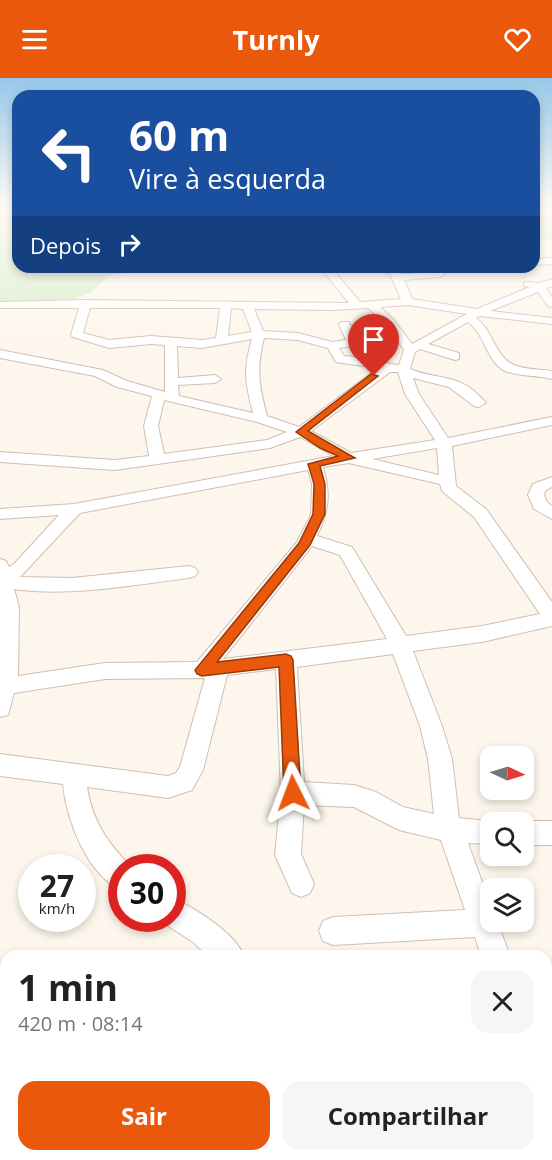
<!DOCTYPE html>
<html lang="pt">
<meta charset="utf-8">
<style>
:root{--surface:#fff;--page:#f6f6f6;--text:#222;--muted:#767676;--accent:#ea580c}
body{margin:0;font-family:"Open Sans",sans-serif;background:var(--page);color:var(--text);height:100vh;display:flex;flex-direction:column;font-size:22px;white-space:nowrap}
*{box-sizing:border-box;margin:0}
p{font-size:20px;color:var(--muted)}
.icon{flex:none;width:33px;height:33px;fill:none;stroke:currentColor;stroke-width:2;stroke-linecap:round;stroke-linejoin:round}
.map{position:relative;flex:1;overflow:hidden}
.details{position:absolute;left:0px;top:872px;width:552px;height:212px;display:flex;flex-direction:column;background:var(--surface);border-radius:18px 18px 0 0;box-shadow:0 3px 9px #0003}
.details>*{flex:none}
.hud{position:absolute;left:12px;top:12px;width:528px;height:183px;border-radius:18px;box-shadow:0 3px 9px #0003;background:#1a4fa0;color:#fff;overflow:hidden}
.needle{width:39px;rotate:94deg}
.controls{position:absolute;left:480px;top:668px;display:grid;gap:12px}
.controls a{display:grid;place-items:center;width:54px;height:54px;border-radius:12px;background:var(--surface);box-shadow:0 3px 9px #0003;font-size:30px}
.speed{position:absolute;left:18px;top:776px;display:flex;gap:12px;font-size:30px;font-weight:700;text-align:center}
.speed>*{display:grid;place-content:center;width:78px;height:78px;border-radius:50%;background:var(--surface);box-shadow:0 3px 9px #0003;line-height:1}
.speed small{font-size:15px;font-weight:400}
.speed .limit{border:9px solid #d22;background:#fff;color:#111}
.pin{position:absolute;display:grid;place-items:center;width:51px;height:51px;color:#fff;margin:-62px -26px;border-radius:50% 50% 50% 0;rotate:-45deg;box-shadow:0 0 6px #0007}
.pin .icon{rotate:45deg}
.me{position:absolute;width:66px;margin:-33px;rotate:357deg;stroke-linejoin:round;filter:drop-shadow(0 0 4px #0008)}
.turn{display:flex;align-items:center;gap:21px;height:126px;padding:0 18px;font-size:27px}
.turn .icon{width:78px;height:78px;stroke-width:2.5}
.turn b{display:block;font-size:42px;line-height:51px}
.then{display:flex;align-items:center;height:57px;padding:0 18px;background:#0003;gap:12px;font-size:22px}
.round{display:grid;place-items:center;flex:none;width:63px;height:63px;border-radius:18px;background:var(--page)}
.overview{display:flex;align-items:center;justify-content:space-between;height:102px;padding:0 18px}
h1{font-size:36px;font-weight:700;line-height:45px}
.cta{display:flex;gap:12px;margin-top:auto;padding:12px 18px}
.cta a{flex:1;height:69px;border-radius:18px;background:var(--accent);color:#fff;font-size:24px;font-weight:700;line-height:69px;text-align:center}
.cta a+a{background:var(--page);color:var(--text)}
header{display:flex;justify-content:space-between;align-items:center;height:78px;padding:0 18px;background:var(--accent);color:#fff;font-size:27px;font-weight:700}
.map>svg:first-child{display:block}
</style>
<header><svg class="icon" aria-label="menu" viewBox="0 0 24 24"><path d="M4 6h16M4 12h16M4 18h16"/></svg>Turnly<svg class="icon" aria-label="heart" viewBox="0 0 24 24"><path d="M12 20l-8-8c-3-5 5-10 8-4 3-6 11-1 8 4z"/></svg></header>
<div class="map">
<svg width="552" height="1082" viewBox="0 0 552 1082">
<rect width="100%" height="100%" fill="#fdf6ec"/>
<path fill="#d8ecc9" d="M534,130H552V161L534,162Z
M0,132H18V189H180L110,197L91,214L70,223L0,225Z"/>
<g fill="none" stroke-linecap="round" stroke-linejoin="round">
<g stroke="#d1beb0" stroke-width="2">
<path id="minor" d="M552,180V186L534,187V181Z
M320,189H390L400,196L444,194L445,196L440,199L404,202L412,221L477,231L530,209L524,208V204L540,205L552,201V208L546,210L552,219V229L548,228L538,214L490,233L552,240V246L480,238L476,240C493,252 495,279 514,287C526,292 540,291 552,293V301C537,297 520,299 505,293C486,283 485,256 468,244L428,266L459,275V281L455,282L420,271L415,274L410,291C439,303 461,294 486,325L479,329L474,328L449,309L413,300L419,316L448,360L552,339V347L452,368L456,408L486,431L552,524V548L482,564L413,573L442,648L452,681L459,740L496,744H490V766L468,765L490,826V843H497L510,878H481L475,859L333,867L323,863L319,853L323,843L333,839L465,832L441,762L399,752L354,729L304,727L301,776L314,806L310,815L301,819L292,815L275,777L281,715L276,591L227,597L203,692L192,712L168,720L87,709C92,743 108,765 131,789H122V812C87,798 66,740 63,706L0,698V676L168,698L176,695L180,689L205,600L105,601L14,615L8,637L0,639V481L6,483L9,489L14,486L59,437L0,441V431L74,426L334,378L300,359L270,370L115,392L0,384V374L115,382L149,378L144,348L152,318L117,309L95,298L0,280V272L103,292L127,303L165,314V267L151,266L109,270L73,259L71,257L79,230H0V224L86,222L349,225ZM362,192L380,193L390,196L401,221L360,224L335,194ZM408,227L467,236L412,266L394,242L380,229ZM90,230H220L216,260L202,262L151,258L109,262L83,255ZM231,230L243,231L252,254L228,258ZM368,230L386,246L404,272L399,287L390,286L377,281L344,278L339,270L357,267L359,264L349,244H341L339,246L346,262L332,264L298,255L263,253L254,231L332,232ZM264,260L298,262L328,270L336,284L378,290L299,349L267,338C259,307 256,292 264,260ZM252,261C243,291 245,305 253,335L179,318L178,307L215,305L221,301L215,297L178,300L177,268L202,270ZM390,294H398L405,316L435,362L351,375L311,353ZM164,322L257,344L287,354L267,362L164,376L158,348ZM437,370L439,397L372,381ZM349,385L440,406L442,413L474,439L540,536L482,548L406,558L352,469L317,458C329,433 331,416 323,389ZM308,392L312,406L311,437L297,464L197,584L105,585L18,598L19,529L14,511C72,519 131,507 189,500L195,498L198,494L195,490L189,488L72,500L20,499L80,435ZM312,468L340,477L387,561L223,581ZM393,576L420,648L428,681L434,736L403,729L376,714L354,707L304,704L297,589Z
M552,399V409L546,412L544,417L547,424L552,428V441L534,431L528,417L533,406Z
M524,743H552V767H524V744H521Z
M172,820C195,830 235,855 244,878H208L193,864L162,844L161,840H172Z
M0,932H6V962H0Z
M546,993L552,995V1042L546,1040Z
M300,1077H334L336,1082H302Z"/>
</g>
<use href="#minor" fill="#fff" fill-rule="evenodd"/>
</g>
<linearGradient id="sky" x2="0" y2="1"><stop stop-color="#97c7e8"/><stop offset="0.46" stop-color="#fefbf6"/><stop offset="1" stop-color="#fefbf6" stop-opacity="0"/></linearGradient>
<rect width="552" height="281" fill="url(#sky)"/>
<path fill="#ea580c" stroke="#983908" stroke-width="1.5" d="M371,296L378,298L308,353L355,380L320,388L325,406V436L310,467L217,584L286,576L291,578L293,582L301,715L299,721L293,723L287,721L284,715L279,589L202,598L197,596L195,592L299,465L313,436L314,406L308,386L338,378L320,370L296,354Z"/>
</svg>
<div class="controls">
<a><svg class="needle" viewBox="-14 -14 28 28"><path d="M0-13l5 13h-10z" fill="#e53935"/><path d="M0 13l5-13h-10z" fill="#767676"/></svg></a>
<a><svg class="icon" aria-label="search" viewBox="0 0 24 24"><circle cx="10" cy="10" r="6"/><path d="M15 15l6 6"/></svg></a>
<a><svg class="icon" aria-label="layers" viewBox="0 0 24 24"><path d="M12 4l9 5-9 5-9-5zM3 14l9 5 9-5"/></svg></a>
</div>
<div class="speed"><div>27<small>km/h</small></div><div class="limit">30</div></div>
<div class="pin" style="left:374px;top:298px;background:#d93025"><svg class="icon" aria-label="arrive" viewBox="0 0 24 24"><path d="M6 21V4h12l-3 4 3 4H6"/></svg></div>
<svg class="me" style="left:293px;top:715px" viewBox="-20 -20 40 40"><path d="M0-17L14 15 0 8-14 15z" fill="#ea580c" stroke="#fff" stroke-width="4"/></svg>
<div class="hud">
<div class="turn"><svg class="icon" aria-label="left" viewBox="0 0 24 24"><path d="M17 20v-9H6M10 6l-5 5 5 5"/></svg><div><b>60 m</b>Vire à esquerda</div></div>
<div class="then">Depois<svg class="icon" aria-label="right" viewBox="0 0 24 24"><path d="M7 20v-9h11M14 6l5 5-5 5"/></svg></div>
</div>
<section class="details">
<div class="overview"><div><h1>1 min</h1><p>420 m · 08:14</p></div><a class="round"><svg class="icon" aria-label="close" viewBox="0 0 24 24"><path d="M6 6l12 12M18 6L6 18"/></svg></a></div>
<div class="cta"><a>Sair</a><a>Compartilhar</a></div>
</section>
</div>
